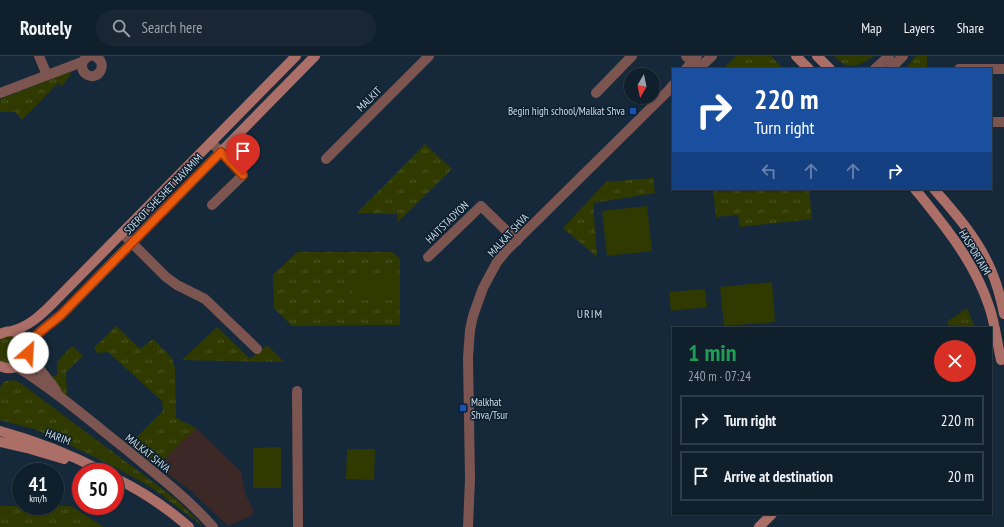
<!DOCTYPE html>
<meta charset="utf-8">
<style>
:root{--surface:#101f2c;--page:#192734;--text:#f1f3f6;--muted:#9ca2a9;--line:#303d48}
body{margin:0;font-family:"PT Sans Narrow",sans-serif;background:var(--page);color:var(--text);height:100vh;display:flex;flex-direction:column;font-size:15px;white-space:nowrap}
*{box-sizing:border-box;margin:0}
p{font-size:13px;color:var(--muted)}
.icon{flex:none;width:22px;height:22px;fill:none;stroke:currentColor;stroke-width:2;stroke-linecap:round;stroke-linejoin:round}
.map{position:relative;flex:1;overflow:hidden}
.side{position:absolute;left:672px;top:271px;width:320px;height:188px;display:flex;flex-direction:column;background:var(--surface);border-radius:0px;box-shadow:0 1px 3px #0004,0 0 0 1px var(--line)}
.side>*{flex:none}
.banner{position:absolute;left:672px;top:12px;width:320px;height:122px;border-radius:0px;box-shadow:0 1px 3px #0004,0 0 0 1px var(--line);background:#1a4fa0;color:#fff;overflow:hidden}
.needle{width:26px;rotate:189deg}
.tools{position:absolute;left:624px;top:12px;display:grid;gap:8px}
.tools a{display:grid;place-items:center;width:36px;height:36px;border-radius:50%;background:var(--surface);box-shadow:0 1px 3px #0004,0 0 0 1px var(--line);font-size:20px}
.speed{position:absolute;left:12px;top:407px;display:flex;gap:8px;font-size:20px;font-weight:700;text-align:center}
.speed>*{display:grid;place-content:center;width:52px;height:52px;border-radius:50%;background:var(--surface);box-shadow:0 1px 3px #0004,0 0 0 1px var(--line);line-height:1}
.speed small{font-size:10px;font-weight:400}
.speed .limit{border:6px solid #d22;background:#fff;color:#111}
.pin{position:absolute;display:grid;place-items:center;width:34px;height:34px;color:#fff;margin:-41px -17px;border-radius:50% 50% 50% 0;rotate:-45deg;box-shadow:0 0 4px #0007}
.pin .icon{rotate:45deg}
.me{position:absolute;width:44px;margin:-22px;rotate:26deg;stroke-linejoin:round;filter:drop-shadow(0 0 3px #0008)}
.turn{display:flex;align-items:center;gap:14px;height:84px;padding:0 16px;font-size:18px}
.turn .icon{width:52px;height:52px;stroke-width:2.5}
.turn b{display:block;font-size:28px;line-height:34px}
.lanes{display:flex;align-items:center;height:38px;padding:0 16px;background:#0003;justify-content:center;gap:20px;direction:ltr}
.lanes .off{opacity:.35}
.round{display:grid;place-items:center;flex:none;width:42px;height:42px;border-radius:21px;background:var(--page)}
.overview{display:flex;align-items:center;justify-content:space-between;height:68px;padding:0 16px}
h1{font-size:24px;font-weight:700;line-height:30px;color:#1e9e55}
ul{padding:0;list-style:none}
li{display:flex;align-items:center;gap:12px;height:50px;margin:0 8px 6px;padding:0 8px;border:2px solid var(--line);border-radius:0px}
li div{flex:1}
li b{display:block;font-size:15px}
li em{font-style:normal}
header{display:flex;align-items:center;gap:24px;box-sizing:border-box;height:56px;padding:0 20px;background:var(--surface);border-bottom:1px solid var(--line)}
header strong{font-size:19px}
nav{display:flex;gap:22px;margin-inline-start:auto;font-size:14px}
.search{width:280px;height:36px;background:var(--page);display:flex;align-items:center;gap:10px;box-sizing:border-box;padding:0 14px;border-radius:22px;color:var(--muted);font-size:15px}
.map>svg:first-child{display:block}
</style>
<header>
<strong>Routely</strong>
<div class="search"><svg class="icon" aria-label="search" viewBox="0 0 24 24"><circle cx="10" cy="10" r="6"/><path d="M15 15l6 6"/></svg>Search here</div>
<nav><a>Map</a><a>Layers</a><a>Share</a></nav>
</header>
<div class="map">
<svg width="1004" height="471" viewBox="0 0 1004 471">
<defs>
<pattern id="park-tufts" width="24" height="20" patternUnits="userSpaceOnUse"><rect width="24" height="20" fill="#303a00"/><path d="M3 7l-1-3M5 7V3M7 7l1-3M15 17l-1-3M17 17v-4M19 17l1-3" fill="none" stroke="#4d5625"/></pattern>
</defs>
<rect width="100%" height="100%" fill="#15293a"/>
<path fill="#3c2827" d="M196,372L241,416L245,437L253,454V459L228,470L191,435L157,410Z"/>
<path fill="url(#park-tufts)" d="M736,0H771L783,13H726L725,10Z
M834,0H873C864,7 852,14 842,7C839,5 836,2 834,0Z
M916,0H927V13H905Z
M70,16L71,18L62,30L58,27L22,64L15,56H0V43Z
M425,88L452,113L397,167L398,158L357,157Z
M653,122L655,137L593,147L597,201L563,172L606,126Z
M713,133H809L812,163L740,171L738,159L716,161Z
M297,196H392L400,203V269L292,270L274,252L273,219Z
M967,252L975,272H949L948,265Z
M116,270L140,293L153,283L172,302L175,313L176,362L196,372L157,410L129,389L163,355L162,345L108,296L97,297L94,292Z
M217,271L250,303L267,289L284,306L182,304Z
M3,279L18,280L26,293L17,309L0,307V281Z
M72,290L83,300L66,316L67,340L59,335L50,321L57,319V306Z
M11,324L19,326L177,444L204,471L155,434L137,423L107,407L55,382L34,373L0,364V331L4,326Z
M0,450H71L104,471H0Z"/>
<path fill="#303a00" d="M647,150L652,195L607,200L602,155Z
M352,217H399V244H352Z
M772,226L775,266L724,270L720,231Z
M705,233L707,251L671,255L669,236Z
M281,391V432H253V392Z
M347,393H375L374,424L346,423Z"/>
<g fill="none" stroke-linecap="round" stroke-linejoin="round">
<path stroke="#7c5551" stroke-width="10" d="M39,0L47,19
M89,0C85,2 82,5 82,10C82,13 83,16 86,18C98,27 110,6 94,0
M686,0L699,13
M686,13L697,0
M698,13L712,0
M875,13L889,0
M890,13L903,0
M959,13H1004
M0,37L82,6
M596,37L632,0
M991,66H1004
M211,86L243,119L212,149
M326,103L429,0
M122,177L166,221L177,229L205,243L257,293
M428,201L481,150L517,185
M28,298L56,334
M17,311C54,334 88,363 122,390C153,416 186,440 213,471
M297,335L298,471
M468,471L470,423L468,302L470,274L473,260L483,232L497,206L506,195L668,35L673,29"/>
<path stroke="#ac6f68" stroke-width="10" d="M796,0L809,13
M817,0L830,13
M915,133C944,169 974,205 989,250C995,267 997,286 1001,304
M934,133C956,158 978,183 991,214C997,228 1001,243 1004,258
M11,275C28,271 40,260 52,248L296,0
M0,278C6,275 12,274 18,277C40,289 24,321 0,310
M28,293C34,277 50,269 62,258L315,0
M0,375C37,385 70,398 104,416
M0,386L27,392L64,403
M115,422C142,435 166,451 189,471
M759,471L772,458"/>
</g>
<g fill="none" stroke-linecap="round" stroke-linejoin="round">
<g stroke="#983908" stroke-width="10">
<path id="route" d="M28,297C29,279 50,270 62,258L221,96L243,119"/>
</g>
<use href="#route" stroke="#ea580c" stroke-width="7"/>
</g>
<g fill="#1a4fb4" stroke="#0b1f2f" stroke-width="1.5">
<rect x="629" y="51" width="8" height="8" rx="2"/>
<rect x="459" y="348" width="8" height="8" rx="2"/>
</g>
<g text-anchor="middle" stroke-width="3" stroke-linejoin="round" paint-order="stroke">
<g font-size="11" fill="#cfdbe6" stroke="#0b1f2f">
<text transform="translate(369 43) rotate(-45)" y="4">MALKIT</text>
<text transform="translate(163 138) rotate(-46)" y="4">SDEROT SHESHET HAYAMIM</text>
<text transform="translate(447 166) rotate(-44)" y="4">HAITSTADYON</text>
<text transform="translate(508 179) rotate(-47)" y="4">MALKAT SHVA</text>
<text transform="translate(975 196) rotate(59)" y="4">HASPORTAIM</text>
<text transform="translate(58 381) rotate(21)" y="4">HARIM</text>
<text transform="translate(148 397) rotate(39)" y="4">MALKAT SHVA</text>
</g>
<g font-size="11" fill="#cfdbe6" stroke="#0b1f2f" text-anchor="end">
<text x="625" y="59">Begin high school/Malkat Shva</text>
<text x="471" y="350" text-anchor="start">Malkhat<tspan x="471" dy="13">Shva/Tsur</tspan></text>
</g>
<g font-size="12" letter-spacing="1" fill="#cfdbe6" stroke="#0b1f2f">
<text x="590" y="262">URIM</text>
</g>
</g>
</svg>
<div class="tools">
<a><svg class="needle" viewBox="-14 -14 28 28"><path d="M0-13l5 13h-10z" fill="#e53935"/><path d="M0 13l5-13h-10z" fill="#9ca2a9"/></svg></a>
</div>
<div class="speed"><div>41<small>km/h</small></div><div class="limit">50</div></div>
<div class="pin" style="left:243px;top:119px;background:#d93025"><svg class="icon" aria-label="arrive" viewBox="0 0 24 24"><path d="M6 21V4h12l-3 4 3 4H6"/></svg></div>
<svg class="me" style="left:28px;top:297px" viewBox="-20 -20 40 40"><circle r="19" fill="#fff"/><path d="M0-13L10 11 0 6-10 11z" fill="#ea580c"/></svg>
<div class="banner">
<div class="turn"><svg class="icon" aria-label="right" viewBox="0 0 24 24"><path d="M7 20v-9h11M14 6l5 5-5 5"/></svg><div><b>220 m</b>Turn right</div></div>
<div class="lanes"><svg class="icon off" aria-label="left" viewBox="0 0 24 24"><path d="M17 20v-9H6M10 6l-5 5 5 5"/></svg><svg class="icon off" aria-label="ahead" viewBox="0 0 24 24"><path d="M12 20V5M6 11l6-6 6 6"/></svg><svg class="icon off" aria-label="ahead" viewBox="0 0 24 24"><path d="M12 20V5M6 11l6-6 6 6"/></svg><svg class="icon" aria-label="right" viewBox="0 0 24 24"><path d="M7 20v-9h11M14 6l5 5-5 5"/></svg></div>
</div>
<section class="side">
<div class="overview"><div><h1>1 min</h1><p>240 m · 07:24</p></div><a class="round" style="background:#d93025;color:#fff"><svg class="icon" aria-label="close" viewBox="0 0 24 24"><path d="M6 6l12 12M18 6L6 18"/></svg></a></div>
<ul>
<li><svg class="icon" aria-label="right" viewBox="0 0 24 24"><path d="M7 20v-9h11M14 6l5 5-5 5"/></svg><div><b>Turn right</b></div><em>220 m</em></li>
<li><svg class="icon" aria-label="arrive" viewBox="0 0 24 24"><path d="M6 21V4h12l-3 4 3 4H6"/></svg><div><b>Arrive at destination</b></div><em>20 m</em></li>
</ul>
</section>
</div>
